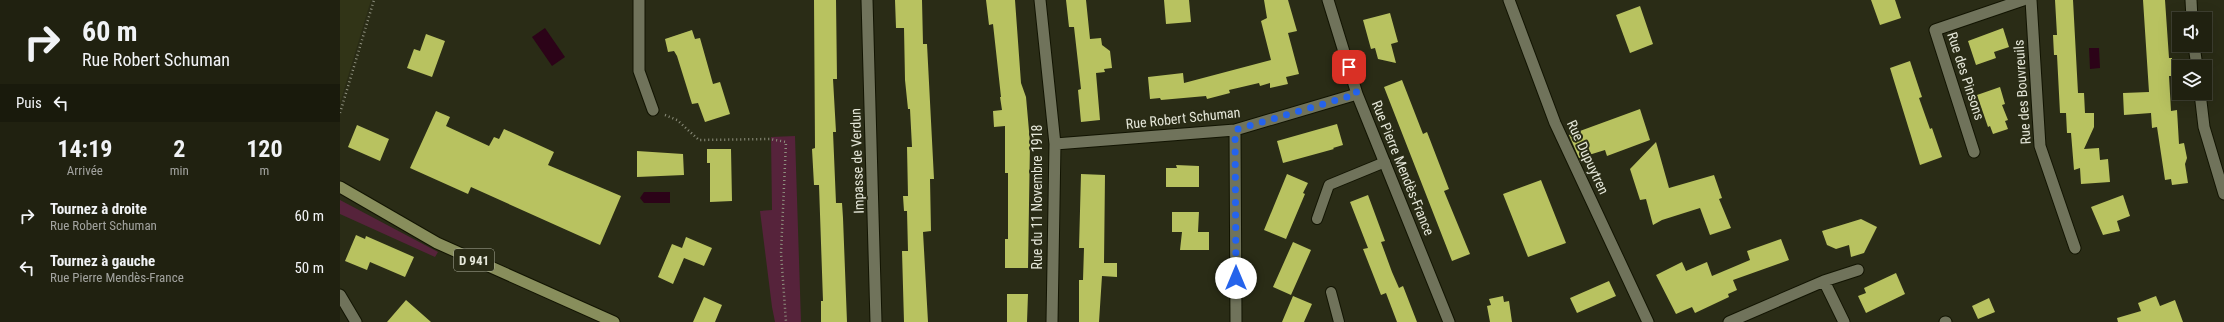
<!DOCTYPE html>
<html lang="fr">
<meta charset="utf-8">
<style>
:root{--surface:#202110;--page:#2d2e1e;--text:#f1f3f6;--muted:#a2a39f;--line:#3d3e30}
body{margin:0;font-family:"Roboto Condensed",sans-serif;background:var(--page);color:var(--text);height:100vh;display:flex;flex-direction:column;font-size:15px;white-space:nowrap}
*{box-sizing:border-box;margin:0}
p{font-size:13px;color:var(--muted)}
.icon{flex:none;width:22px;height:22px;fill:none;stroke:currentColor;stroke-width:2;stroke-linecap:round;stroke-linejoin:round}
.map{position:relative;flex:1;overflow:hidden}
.side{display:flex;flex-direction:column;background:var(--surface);width:340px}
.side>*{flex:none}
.banner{background:#202110;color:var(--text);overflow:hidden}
.controls{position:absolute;left:1832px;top:12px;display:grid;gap:8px}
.controls a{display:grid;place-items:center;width:40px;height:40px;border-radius:0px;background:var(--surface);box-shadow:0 4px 16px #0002,0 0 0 1px var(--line);font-size:20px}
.pin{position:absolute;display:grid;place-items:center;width:34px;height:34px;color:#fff;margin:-17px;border-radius:8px;box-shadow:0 2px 6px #0006}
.me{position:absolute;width:44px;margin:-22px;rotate:0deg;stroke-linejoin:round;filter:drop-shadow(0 0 3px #0008)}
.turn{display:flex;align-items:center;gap:14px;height:84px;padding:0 16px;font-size:18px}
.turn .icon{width:52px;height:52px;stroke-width:2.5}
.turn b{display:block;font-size:28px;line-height:34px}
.then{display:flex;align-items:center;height:38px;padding:0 16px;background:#0003;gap:8px;font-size:15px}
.eta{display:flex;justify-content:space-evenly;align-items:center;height:68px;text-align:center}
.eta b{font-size:24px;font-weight:700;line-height:28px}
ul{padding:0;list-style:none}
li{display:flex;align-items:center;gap:12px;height:52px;padding:0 16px}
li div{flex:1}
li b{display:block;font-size:15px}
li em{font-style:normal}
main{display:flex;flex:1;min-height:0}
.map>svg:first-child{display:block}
</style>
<main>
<section class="side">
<div class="banner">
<div class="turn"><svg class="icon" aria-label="right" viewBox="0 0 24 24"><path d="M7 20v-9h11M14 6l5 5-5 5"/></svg><div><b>60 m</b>Rue Robert Schuman</div></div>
<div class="then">Puis<svg class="icon" aria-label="left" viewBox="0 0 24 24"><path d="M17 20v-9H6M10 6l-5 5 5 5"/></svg></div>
</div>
<div class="eta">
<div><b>14:19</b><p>Arrivée</p></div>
<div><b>2</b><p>min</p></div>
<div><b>120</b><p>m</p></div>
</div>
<ul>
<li><svg class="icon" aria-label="right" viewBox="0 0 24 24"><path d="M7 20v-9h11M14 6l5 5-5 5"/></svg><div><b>Tournez à droite</b><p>Rue Robert Schuman</p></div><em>60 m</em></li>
<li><svg class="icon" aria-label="left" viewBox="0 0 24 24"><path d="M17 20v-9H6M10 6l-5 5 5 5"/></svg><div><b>Tournez à gauche</b><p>Rue Pierre Mendès-France</p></div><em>50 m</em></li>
</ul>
</section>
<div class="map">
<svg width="1884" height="322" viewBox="0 0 1884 322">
<rect width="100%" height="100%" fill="#2a2c16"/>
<path fill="#313417" d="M0,0H31L0,103Z"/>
<path fill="#56233b" d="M455,136L461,322H435L432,307L420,211L432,210L431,137Z
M0,200L98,252L95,257L0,214Z"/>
<path fill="#2c0318" d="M205,28L225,57L212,66L192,37Z
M1749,48H1759L1760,68L1750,69Z
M304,192H330V203H304L300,198Z"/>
<path fill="#b8c260" d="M474,0H496L497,79H493L496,132H493L496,203H502L503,218L507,322H481V301H483L479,185H474L472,149L475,148Z
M555,0H582L583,44H587L594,179H590L591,231L583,232L588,322H564L562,251H568L567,211H564L563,196H568L567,147H572L570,109H568L565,80L564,28H556Z
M646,0H675L681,83L686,97L690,142L688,268H665V239H668V173H665V126L654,127L653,111L662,110L660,97H661L653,24L649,25Z
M726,0H746L750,39L761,38L762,45L770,51L772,68L764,69L765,72L756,73L760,120L741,122L738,90L741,89L734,27H729Z
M824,0H849L851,22L826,24Z
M924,0H948L957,31L948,33L959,74L946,77L948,84L930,88V83L920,86L919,83L889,90L890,93L867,99L866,96L821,100L820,98L810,99L808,77L843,73L844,83L931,60L921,21L927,18Z
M1531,0H1555L1561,18L1540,25Z
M1715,0H1733L1738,93H1744L1745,113H1754V127L1744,149L1759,148L1760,160L1768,159L1770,182L1741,184L1740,168L1734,170L1731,133H1727L1726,113H1720L1717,55H1714L1713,35H1717Z
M1803,0H1825L1829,58H1832V76H1829L1831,111L1837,110L1839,144L1844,143L1847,158L1845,164L1848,183L1832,185L1831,179L1825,180L1817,127L1812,128L1811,113L1784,115L1783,93L1809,92Z
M1300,6L1313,44L1290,53L1276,15Z
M1050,13L1058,42L1051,44L1056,63L1038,59L1035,48L1031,49L1023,20Z
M1663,28L1669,47L1654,52L1656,58L1636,65L1628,41Z
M352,30L355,39L360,38L373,84L380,82L390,114L365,122L358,103L352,104L337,56L334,51L328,52L325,39Z
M86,34L105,41L92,77L67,68L74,49L80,51Z
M1570,61L1582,97L1579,98L1590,129L1592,128L1602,157L1580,165L1550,68Z
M1062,80L1083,134L1087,132L1097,158L1109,189L1104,191L1130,254L1112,261L1044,87Z
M1660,87L1665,104L1662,105L1668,120L1665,121L1668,129L1653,134L1650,126L1648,127L1637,95Z
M1300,109L1310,140L1267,156L1265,150L1239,158L1229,135Z
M96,111L110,117L106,126L149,146L154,137L159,139L164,129L214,152L208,165L281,196L260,245L131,187L128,194L70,168Z
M997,124L1003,145L993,148L994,149L943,163L937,141Z
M17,125L49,139L40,161L8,147Z
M1316,142L1329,188L1374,175L1382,198L1379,199L1391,228L1370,235L1360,208L1322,220L1313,225L1306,199L1300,200L1290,169Z
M367,149H391L392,201L370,202V163H367Z
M297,151L343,154L344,175L297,177Z
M836,165L859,166V187H826V168H837Z
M741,174L765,175L764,263H777V277L762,276L759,322H739V280H743L744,248H739Z
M947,174L968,183L963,193L965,194L946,239L924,230Z
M1201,180L1226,243L1188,257L1163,194Z
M1028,195L1045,241L1041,242L1052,272L1059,288L1063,286L1077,322H1057L1046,293L1041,295L1034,277L1023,249L1028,248L1010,202Z
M1783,195L1790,216L1777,221L1780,231L1763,235L1751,207Z
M832,212H859L858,232H869V250H840L842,232H832Z
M1521,219L1537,227L1524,253L1511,257L1509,245L1496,249L1487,245L1482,231Z
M16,235L25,239L26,236L74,257L65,277L30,262L27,270L5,261Z
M346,237L372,248L364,266L344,258L333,284L318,277L332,244L342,248Z
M1441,239L1449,260L1393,280L1397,290L1388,294L1389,297L1355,313L1352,307L1336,314L1316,275L1342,262L1346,271L1367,262L1372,276L1410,260L1407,251Z
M953,242L971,250L951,295L933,287Z
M1556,273L1565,294L1526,313L1518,296L1526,293L1524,288Z
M1269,281L1276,296L1237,313L1230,298Z
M667,294H688L687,322H667Z
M953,296L972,304L964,322H942Z
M1163,296L1164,302L1169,301L1172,322H1150L1147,306L1151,305L1149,299Z
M1816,296L1820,306L1835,300L1843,322H1778L1777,318L1801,311L1798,303Z
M364,297L382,305L375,322H353Z
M1649,298L1655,312L1638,319L1632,306Z
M66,300L91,322H47Z"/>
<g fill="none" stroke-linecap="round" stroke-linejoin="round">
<g stroke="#121402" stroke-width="12">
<path id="service" d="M977,219L989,185L1045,162
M991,292L999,322"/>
</g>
<g stroke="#121402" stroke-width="13">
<path id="minor" d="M299,0V71L313,110
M527,0L536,322
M700,0L715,144L712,322
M988,0L1017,94L1109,322
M1169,0L1215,123L1308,322
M1691,0L1700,146L1735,248
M1851,0L1852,19
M1854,45L1857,67
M1860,93L1864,127L1884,194
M895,130L896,322
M715,144L895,130L1017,94
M1634,152L1595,30L1683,0
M1484,281L1504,322
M1389,322L1484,281L1518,270
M1605,322H1606"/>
</g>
<g stroke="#121402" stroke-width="13">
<path id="tertiary" d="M0,295L16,322"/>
</g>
<g stroke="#121402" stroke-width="13">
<path id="primary" d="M0,187L97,243L274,322"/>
</g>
<path stroke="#8f917f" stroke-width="2.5" stroke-dasharray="1 3" stroke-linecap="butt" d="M0,113L34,0
M325,115L337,120L359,140L430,139L446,142L441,253L446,322"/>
<use href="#service" stroke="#70735b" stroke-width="10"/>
<use href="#minor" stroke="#70735b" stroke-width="11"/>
<use href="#tertiary" stroke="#70735b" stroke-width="11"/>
<use href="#primary" stroke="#888e5c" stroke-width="11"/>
</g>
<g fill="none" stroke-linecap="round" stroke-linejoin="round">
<path stroke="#2563eb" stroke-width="7" stroke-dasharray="0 12.6" d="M896,278L895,130L1017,94L1009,67"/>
</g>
<g text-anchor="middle" stroke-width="4" stroke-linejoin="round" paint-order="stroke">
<rect fill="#2a2c16" stroke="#adaf9e" stroke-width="1" x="114" y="249" width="40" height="22" rx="3"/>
<g font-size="13" font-weight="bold" fill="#e5e7d9">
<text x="134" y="265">D 941</text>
</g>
<g font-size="14" fill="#e5e7d9" stroke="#2a2c16">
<text transform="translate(1626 76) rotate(72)" y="5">Rue des Pinsons</text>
<text transform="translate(1682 92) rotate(-94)" y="5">Rue des Bouvreuils</text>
<text transform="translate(843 118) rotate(-6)" y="5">Rue Robert Schuman</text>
<text transform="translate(1248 157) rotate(65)" y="5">Rue Dupuytren</text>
<text transform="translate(517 161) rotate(-92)" y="5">Impasse de Verdun</text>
<text transform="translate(1063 168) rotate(68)" y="5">Rue Pierre Mendès-France</text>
<text transform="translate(697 197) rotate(-90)" y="5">Rue du 11 Novembre 1918</text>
</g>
</g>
</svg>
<div class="controls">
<a><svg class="icon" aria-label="sound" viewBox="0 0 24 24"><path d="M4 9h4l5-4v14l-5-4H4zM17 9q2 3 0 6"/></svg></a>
<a><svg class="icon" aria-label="layers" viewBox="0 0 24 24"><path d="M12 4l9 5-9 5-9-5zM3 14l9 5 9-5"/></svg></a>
</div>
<div class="pin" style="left:1009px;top:67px;background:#d93025"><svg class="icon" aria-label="arrive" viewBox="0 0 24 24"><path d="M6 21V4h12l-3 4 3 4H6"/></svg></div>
<svg class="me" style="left:896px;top:278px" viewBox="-20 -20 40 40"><circle r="19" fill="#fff"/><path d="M0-13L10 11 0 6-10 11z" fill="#2563eb"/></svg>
</div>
</main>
